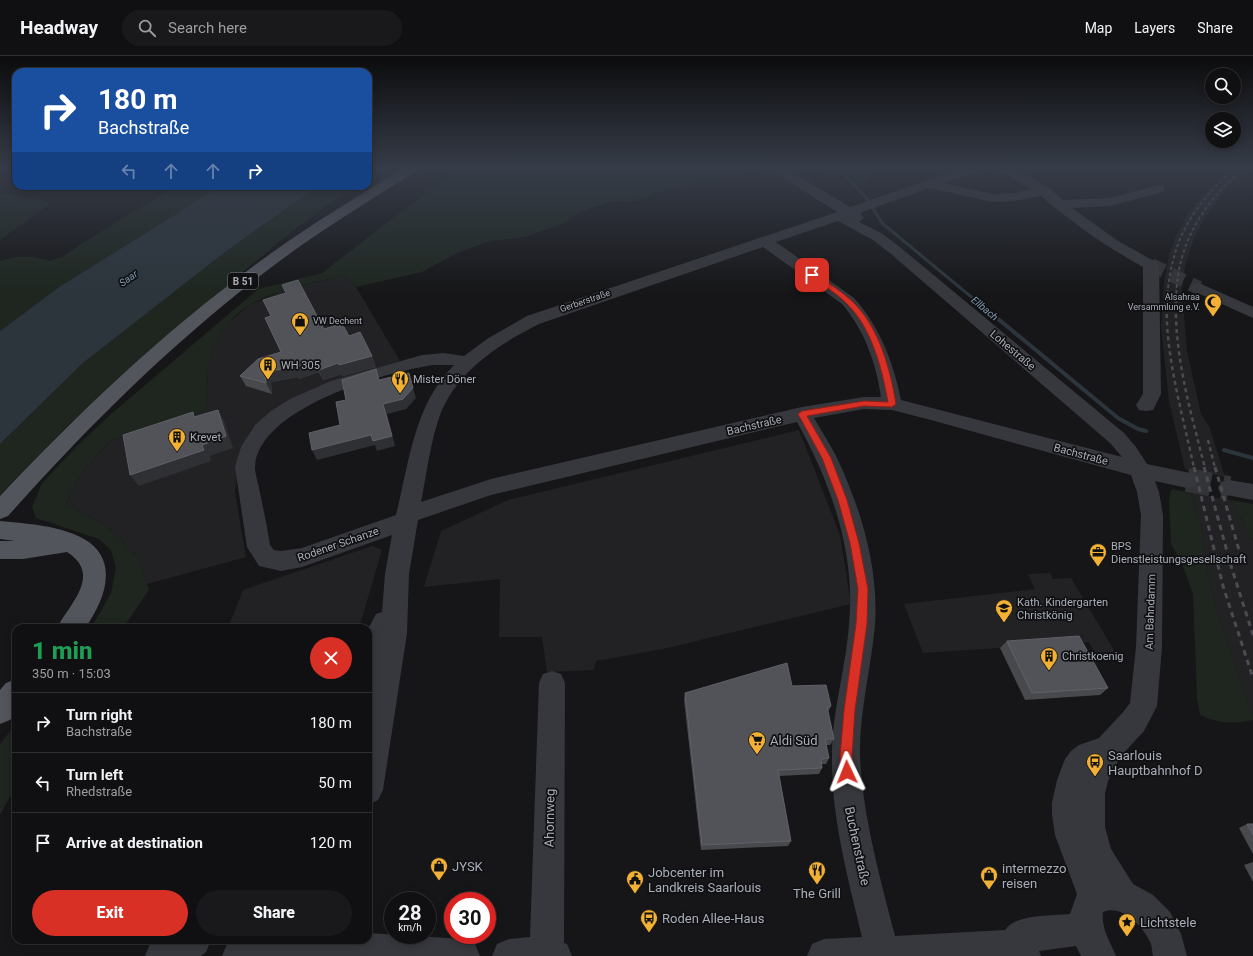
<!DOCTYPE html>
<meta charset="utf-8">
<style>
:root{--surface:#101012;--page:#19191b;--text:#f1f3f6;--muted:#9c9d9f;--line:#303032;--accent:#d93025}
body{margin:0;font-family:Roboto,sans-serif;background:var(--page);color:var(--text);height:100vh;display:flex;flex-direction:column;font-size:15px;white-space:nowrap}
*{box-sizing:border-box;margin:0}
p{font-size:13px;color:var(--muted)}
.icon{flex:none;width:22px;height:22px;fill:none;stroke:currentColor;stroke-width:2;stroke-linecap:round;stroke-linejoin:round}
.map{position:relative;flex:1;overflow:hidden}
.details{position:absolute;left:12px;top:568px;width:360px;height:320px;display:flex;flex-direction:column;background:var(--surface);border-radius:12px;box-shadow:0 2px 10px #0003,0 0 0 1px var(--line)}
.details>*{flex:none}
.banner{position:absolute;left:12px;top:12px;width:360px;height:122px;border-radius:12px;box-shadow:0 2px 10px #0003,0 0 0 1px var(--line);background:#1a4fa0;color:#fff;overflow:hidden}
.fabs{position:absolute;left:1205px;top:12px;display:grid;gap:8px}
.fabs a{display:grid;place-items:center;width:36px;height:36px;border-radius:50%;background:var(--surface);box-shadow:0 2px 10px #0003,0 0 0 1px var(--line);font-size:20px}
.speed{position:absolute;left:384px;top:836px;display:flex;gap:8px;font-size:20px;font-weight:700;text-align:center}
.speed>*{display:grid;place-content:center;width:52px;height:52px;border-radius:50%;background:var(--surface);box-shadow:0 2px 10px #0003,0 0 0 1px var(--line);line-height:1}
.speed small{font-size:10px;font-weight:400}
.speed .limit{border:6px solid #d22;background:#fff;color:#111}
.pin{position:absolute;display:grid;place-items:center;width:34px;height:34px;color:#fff;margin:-17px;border-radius:8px;box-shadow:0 2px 6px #0006}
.me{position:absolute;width:44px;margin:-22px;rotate:358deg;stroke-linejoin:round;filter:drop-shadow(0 0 3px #0008)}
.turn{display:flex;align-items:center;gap:14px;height:84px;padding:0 20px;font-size:18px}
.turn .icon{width:52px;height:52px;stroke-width:2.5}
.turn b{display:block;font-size:28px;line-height:34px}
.lanes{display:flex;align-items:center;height:38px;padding:0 20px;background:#0003;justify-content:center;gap:20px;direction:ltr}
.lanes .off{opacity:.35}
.round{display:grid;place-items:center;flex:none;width:42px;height:42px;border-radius:21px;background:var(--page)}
.head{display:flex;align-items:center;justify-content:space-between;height:68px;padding:0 20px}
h1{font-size:24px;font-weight:800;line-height:30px;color:#1e9e55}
.cta{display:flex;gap:8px;margin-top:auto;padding:8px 20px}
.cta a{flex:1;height:46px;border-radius:24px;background:var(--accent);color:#fff;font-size:16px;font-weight:800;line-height:46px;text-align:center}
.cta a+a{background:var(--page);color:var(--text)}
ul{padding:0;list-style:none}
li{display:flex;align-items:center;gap:12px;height:60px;padding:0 20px;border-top:1px solid var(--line)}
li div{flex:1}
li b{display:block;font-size:15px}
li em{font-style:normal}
header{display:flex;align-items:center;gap:24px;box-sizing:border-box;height:56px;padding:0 20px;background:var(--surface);border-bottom:1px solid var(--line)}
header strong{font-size:19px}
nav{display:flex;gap:22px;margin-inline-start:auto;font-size:14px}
.search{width:280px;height:36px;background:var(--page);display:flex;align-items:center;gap:10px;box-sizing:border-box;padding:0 14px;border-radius:22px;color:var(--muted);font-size:15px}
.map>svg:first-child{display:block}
</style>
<header>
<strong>Headway</strong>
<div class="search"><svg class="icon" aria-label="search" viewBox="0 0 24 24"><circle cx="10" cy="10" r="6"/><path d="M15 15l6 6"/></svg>Search here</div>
<nav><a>Map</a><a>Layers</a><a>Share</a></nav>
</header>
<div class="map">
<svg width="1253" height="900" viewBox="0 0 1253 900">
<rect width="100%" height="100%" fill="#161618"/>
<path fill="#222225" d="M1231,112H1250L1227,132L1205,162L1194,182L1185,210L1182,234L1187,295L1201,358L1210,372L1225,421L1185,413L1169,345L1161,272L1164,226L1169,199L1176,180L1188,157L1200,142Z
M343,220L356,231L400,305L347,321L240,396L235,436L246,501L147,528L139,503L113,475L66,447L83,415L110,385L206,354L208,309L216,283L226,268L250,249L283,234Z
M799,374L840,479L851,548L663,593L596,605L594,614L547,616L542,581H499L500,523L424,531L441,475L508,444Z
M1190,437L1231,444L1253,484V659L1225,580L1215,549L1209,523L1201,469Z
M372,490L382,494L359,572H228L243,534Z
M1050,517L1053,523L1071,522L1115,596L1095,597L1089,586L923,597L904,548L1035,533L1028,518Z"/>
<path fill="#1e261f" d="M368,112H408L385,125L347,138L336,144L296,172L242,217L69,368L0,439V388L83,307L224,197L317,130H368Z
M458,112H744L743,114L738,118L653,136L650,141L631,146L614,145L580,156L562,168L525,181L490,185L457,197L422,216L356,231L343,220C287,233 221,241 209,309C206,323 207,340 206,354L110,385L83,415L66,447L113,475L139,503L149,534L123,572H91L111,537L116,512L111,494L99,483L36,462L32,451L42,427L78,389L110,359L258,233L322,217Z
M825,112H868L869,125L865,128L858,129Z
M176,130H221L59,231L0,275V205L16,201H34L50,205L64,200L81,188Z
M0,137H5L50,146L48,149L0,184Z
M1173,433L1190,437L1201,469L1209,523L1215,549L1225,580L1253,659V664C1233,668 1219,668 1200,659L1197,643L1193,538L1181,505L1171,488L1169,447L1170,436Z
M1231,444L1253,448V484Z
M16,668V730L0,759V688Z"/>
<path fill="#2c353c" d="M221,130H317L224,197L83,307L0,388V275L59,231Z"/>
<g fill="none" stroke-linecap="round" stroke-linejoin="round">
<path stroke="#2c353c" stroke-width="3" d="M838,112L867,143L882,167L975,244"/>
<path stroke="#2c353c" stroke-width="4" d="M974,243L1118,362L1138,373L1146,375
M1224,394L1253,402"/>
<path stroke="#333438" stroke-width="14" stroke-dasharray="14 8" stroke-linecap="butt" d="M1151,209L1199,232"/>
<path stroke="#333438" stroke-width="24" stroke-dasharray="24 12" stroke-linecap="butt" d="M1187,424L1229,432"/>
<path fill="#37383d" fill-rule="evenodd" d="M771,112H785L850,151L963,112H980L979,115L943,127L993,138L1015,137L1032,133L999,115L998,112H1013L1049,132L1063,144L1110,142L1158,129L1163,130L1165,133L1163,136L1110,150L1072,152L1118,185L1156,206L1159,209L1161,338L1153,354L1146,355L1139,354L1136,349L1143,338V211C1104,189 1075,169 1041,140L1015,145L993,146L929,132L860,157L864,162L859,166L883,178L901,192L1124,377L1136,391L1147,408L1195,418L1198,424L1195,430L1187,432L1155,425L1159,436L1163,459L1162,591L1157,650L1144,675L1120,701L1108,725L1105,738V771L1111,793L1133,828L1153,839L1170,856L1181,878L1187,900H1153C1152,896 1152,891 1151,888C1144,871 1122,848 1103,856C1101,873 1110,885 1116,900H1081L1076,890L1039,895L1041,900H807L812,888L824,883L862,881C848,822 831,761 832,700C832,655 846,612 849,568C856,497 831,427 797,366L491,439L418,464L409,518L407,577L383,734L378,744L368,749V651L370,640H368V573L376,558L382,556L385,518L392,479L302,511L281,515L259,510L247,491L235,411L241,391L255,369L271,355L290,343L331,325L422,299L444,297L464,300L487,283L527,260L837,156L772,115ZM838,165L873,184L891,198L1110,387L1122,401L901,344C893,305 880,271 854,242L776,186ZM763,191L842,248C865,275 876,307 881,341H864L802,351L491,423L421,446C427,417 430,387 440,359C457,315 499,288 539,268ZM433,309H454C414,349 409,407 396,459L302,492L281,495L274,494L270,489C267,470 263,451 259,432C258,426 255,418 255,411C258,352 385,316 433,309ZM864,353L892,354L931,364L1131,419L1137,436L1141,459L1136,591L1130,647L1124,655L1099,682L1079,689L1071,695L1065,703L1057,724L1052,747V759L1055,779L1077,838L1070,858C1051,860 1015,858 1005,874L895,880C880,821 863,762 860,701C859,657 871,613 875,569C879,512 861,453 837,402C830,388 822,376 814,362Z
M1199,227L1253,251V262L1193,235L1191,232L1193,229Z
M1229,424L1253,428V444L1221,438L1218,432L1221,426Z
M552,615L561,618L565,627L564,887L567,888L572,900H492L497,888L509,883L530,881L539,627L543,618Z
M368,877L463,883L475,888L480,900H222L227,888L236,884H368Z
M159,884H211L206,896L201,900H145L150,888Z"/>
<path fill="#53555c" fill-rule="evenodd" d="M403,112H417L416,115C369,145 321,174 277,207C178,281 90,368 8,460L0,463V440C82,353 169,271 266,201C310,169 357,141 403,112Z
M0,465C28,468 59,469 84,483C121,504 104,546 85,572H57C69,548 103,519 67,496L23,503H0V485H15L0,483Z
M16,623V657L10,664L0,668V634L6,627Z"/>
<path stroke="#4a4c52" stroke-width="2" stroke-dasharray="3.5 2.5" stroke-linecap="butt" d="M1167,244C1171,185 1191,151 1235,112
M1176,244C1177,187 1202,149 1243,112"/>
<path stroke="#4a4c52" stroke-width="2.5" stroke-dasharray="4 3.5" stroke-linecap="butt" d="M1167,243C1164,296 1183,360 1194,412
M1176,243C1174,300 1191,357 1205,412
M1208,384L1215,412"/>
<path stroke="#4a4c52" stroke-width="3" stroke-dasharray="5.5 4.5" stroke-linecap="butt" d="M1194,411L1223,530L1253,622
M1204,411L1231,510L1253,579
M1215,411L1239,494"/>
</g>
<path fill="#47494d" d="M282,229L324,273L349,280L372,300L376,311L343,320L342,318L323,324L319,316L299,323L298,321L271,326L272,338L246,330L240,320L281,296L271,260L286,237Z
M1007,585L1108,632L1100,639L1025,644L1000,592Z
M792,630L831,650L828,656L834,683L830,689H826L829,702L826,708H822V712L819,718L779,720L791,785L788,790L701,794L684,644L685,637Z
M1247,768H1253V798L1239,772Z
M1253,806V826L1244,809Z"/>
<path fill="#2f3033" d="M372,300L376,311L343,320L342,318L323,324L319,314L338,307Z
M315,306L319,316L299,323L298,321L271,326L272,338L266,327L265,316L293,311Z
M413,332L416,342L406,353L387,358L395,390L377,395L375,389L317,404L312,394L371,379L383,348Z
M218,354L224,365L233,392L210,400L211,405L139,430L130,419L202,389Z"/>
<path fill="#525359" stroke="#5f6168" d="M298,224L324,273L337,269L344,271L349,280L360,276L372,300L339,309L338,307L319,314L315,306L294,312L293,311L265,316L266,327L240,320L258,303L281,296L265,262L271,260L263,244L286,237L282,229Z
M376,313L379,324L409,317L413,332L403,343L383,348L392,380L373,385L371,379L312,394L309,377L340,369L336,346L346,344L342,324Z
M218,354L226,380L202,389L204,394L130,419L123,379L193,356L194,361Z
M1079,580L1108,632L1032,637L1007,585Z
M787,607L792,630L826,629L831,650L827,651L834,683H825L829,702L821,703L822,712L778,714L791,785L702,789L685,637Z
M1247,768H1253V779Z"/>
<linearGradient id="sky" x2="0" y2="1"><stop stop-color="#0c0c0d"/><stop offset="0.47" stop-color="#363c48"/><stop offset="1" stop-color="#363c48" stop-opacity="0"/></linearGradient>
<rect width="1253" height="238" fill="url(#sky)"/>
<path fill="#d93025" stroke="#8d1f18" d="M810,218H815C827,226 841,235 852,245C879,271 890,312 896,348L892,351L864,350L807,360L831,402L847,444L859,487L868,533L867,568L855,654L852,700L853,716L852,720L847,722L843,720L841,716L840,700L844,654L856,568L858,533L850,487L838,444L822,402L798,358L802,355L864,345L888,346C882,313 872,272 847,248C837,237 822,229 810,220Z"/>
<defs>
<g id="mosque-pin" transform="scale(0.9)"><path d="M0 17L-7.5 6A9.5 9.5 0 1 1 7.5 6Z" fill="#f2b134" stroke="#111113"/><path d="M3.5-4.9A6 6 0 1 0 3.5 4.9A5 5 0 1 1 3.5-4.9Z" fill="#111"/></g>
<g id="shop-pin" transform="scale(0.9)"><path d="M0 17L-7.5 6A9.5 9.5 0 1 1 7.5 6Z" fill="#f2b134" stroke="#111113"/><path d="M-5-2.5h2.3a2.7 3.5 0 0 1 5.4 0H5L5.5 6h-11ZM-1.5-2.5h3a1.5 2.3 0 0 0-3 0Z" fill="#111"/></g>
<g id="building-pin" transform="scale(0.9)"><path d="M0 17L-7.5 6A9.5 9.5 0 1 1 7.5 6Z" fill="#f2b134" stroke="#111113"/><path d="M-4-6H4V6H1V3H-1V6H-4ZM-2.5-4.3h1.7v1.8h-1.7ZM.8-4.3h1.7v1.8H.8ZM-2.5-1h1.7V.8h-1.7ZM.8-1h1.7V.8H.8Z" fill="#111"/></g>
<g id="restaurant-pin" transform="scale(0.9)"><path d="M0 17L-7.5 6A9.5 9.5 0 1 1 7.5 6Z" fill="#f2b134" stroke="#111113"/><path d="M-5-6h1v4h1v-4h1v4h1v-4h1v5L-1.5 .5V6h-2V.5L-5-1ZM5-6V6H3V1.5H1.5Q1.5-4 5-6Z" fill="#111"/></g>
<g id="office-pin" transform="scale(0.9)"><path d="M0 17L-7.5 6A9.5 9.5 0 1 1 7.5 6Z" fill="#f2b134" stroke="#111113"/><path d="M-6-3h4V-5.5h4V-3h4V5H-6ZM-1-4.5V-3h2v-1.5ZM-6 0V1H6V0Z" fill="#111"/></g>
<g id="school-pin" transform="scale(0.9)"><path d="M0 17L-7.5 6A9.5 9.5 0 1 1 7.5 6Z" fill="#f2b134" stroke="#111113"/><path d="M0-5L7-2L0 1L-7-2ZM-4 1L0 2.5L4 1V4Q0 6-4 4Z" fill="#111"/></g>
<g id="supermarket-pin" transform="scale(0.9)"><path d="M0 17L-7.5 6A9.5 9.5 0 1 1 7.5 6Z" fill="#f2b134" stroke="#111113"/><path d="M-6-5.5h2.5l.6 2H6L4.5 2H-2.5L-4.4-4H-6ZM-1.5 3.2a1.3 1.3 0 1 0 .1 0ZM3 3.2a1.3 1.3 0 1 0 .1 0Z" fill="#111"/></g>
<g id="bus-pin" transform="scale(0.9)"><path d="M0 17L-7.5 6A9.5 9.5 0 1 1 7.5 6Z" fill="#f2b134" stroke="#111113"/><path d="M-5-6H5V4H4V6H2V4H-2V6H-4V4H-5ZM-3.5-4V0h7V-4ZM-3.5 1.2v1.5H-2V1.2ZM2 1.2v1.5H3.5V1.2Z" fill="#111"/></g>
<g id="civic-pin" transform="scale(0.9)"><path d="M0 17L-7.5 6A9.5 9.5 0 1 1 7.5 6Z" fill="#f2b134" stroke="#111113"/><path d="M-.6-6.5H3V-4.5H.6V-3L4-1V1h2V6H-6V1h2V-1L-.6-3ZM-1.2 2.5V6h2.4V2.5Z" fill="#111"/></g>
<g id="sight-pin" transform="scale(0.9)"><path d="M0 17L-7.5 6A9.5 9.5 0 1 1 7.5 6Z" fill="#f2b134" stroke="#111113"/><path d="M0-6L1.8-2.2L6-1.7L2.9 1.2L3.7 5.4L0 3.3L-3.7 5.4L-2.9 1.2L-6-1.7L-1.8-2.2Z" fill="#111"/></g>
</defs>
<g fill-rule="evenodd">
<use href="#mosque-pin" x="1213" y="246"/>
<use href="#shop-pin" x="300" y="265"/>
<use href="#building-pin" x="268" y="309"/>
<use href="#restaurant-pin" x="400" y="323"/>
<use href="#building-pin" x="177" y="381"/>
<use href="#office-pin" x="1098" y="496"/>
<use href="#school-pin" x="1004" y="552"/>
<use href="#building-pin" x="1049" y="600"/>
<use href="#supermarket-pin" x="757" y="684"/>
<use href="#bus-pin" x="1095" y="706"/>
<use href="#shop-pin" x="439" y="810"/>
<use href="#restaurant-pin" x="817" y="814"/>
<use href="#shop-pin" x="989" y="819"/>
<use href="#civic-pin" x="635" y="823"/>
<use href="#bus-pin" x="649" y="862"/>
<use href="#sight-pin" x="1127" y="866"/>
</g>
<g text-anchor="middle" stroke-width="3.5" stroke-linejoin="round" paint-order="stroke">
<g font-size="9" fill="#a8adb8" stroke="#111113" text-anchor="end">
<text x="1200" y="244">Alsahraa<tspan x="1200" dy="10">Versammlung e.V.</tspan></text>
<text x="313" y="268" text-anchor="start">VW Dechent</text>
</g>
<g font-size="9" fill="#a8adb8" stroke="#111113">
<text transform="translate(585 245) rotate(-19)" y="3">Gerberstraße</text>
</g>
<g font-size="10" font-style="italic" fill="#7f9bb3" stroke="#111113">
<text transform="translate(128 222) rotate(-35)" y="4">Saar</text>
<text transform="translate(985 252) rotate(40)" y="4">Ellbach</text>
</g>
<rect fill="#111113" stroke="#7b7e86" stroke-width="1" x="228" y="217" width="30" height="16" rx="3"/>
<g font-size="10" font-weight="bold" fill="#a8adb8">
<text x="243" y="229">B 51</text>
</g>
<g font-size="11" fill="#a8adb8" stroke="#111113">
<text transform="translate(1013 294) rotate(40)" y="4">Lohestraße</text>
<text transform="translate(754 369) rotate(-13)" y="4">Bachstraße</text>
<text transform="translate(1081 398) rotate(15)" y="4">Bachstraße</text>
<text transform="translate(338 488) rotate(-19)" y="4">Rodener Schanze</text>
<text transform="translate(1150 556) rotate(-88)" y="4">Am Bahndamm</text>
</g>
<g font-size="11" fill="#a8adb8" stroke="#111113" text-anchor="start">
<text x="281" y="313">WH 305</text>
<text x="413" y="327">Mister Döner</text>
<text x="190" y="385">Krevet</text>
<text x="1111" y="494">BPS<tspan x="1111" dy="13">Dienstleistungsgesellschaft</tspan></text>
<text x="1017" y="550">Kath. Kindergarten<tspan x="1017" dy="13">Christkönig</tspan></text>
<text x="1062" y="604">Christkoenig</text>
</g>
<g font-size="13" fill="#a8adb8" stroke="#111113" text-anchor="start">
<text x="770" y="689">Aldi Süd</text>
<text x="1108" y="704">Saarlouis<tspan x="1108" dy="15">Hauptbahnhof D</tspan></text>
<text x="452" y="815">JYSK</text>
<text x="1002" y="817">intermezzo<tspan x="1002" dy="15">reisen</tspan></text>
<text x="648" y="821">Jobcenter im<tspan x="648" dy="15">Landkreis Saarlouis</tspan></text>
<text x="817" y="842" text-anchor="middle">The Grill</text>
<text x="662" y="867">Roden Allee-Haus</text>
<text x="1140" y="871">Lichtstele</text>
</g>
<g font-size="13" fill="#a8adb8" stroke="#111113">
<text transform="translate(549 762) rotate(-89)" y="5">Ahornweg</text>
<text transform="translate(858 790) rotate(78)" y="5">Buchenstraße</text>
</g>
</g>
</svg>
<div class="fabs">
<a><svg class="icon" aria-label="search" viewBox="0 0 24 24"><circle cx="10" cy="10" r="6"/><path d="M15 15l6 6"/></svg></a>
<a><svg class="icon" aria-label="layers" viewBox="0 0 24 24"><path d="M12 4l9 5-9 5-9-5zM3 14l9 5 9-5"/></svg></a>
</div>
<div class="speed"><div>28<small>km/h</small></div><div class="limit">30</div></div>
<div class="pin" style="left:812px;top:219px;background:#d93025"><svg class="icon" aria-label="arrive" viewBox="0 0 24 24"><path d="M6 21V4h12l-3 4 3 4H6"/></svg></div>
<svg class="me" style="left:847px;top:716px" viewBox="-20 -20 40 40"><path d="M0-17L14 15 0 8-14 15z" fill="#d93025" stroke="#fff" stroke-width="4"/></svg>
<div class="banner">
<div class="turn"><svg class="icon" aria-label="right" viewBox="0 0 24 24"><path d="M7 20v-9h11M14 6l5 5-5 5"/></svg><div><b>180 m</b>Bachstraße</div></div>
<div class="lanes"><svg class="icon off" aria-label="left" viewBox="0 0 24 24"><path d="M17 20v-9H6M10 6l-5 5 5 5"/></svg><svg class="icon off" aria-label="ahead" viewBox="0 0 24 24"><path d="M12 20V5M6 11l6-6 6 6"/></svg><svg class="icon off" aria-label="ahead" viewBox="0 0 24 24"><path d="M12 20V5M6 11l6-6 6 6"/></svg><svg class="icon" aria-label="right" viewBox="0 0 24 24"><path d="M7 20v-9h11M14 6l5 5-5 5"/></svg></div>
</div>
<section class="details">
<div class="head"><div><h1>1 min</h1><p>350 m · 15:03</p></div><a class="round" style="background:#d93025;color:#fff"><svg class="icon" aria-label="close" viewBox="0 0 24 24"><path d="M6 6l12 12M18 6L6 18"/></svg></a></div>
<ul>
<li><svg class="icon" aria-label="right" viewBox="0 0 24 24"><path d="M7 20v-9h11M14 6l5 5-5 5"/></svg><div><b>Turn right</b><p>Bachstraße</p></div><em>180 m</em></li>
<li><svg class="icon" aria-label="left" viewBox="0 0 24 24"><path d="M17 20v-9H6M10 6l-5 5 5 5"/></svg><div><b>Turn left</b><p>Rhedstraße</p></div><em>50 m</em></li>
<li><svg class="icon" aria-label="arrive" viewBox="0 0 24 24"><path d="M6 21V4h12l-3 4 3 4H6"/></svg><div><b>Arrive at destination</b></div><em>120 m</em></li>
</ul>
<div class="cta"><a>Exit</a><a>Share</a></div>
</section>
</div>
